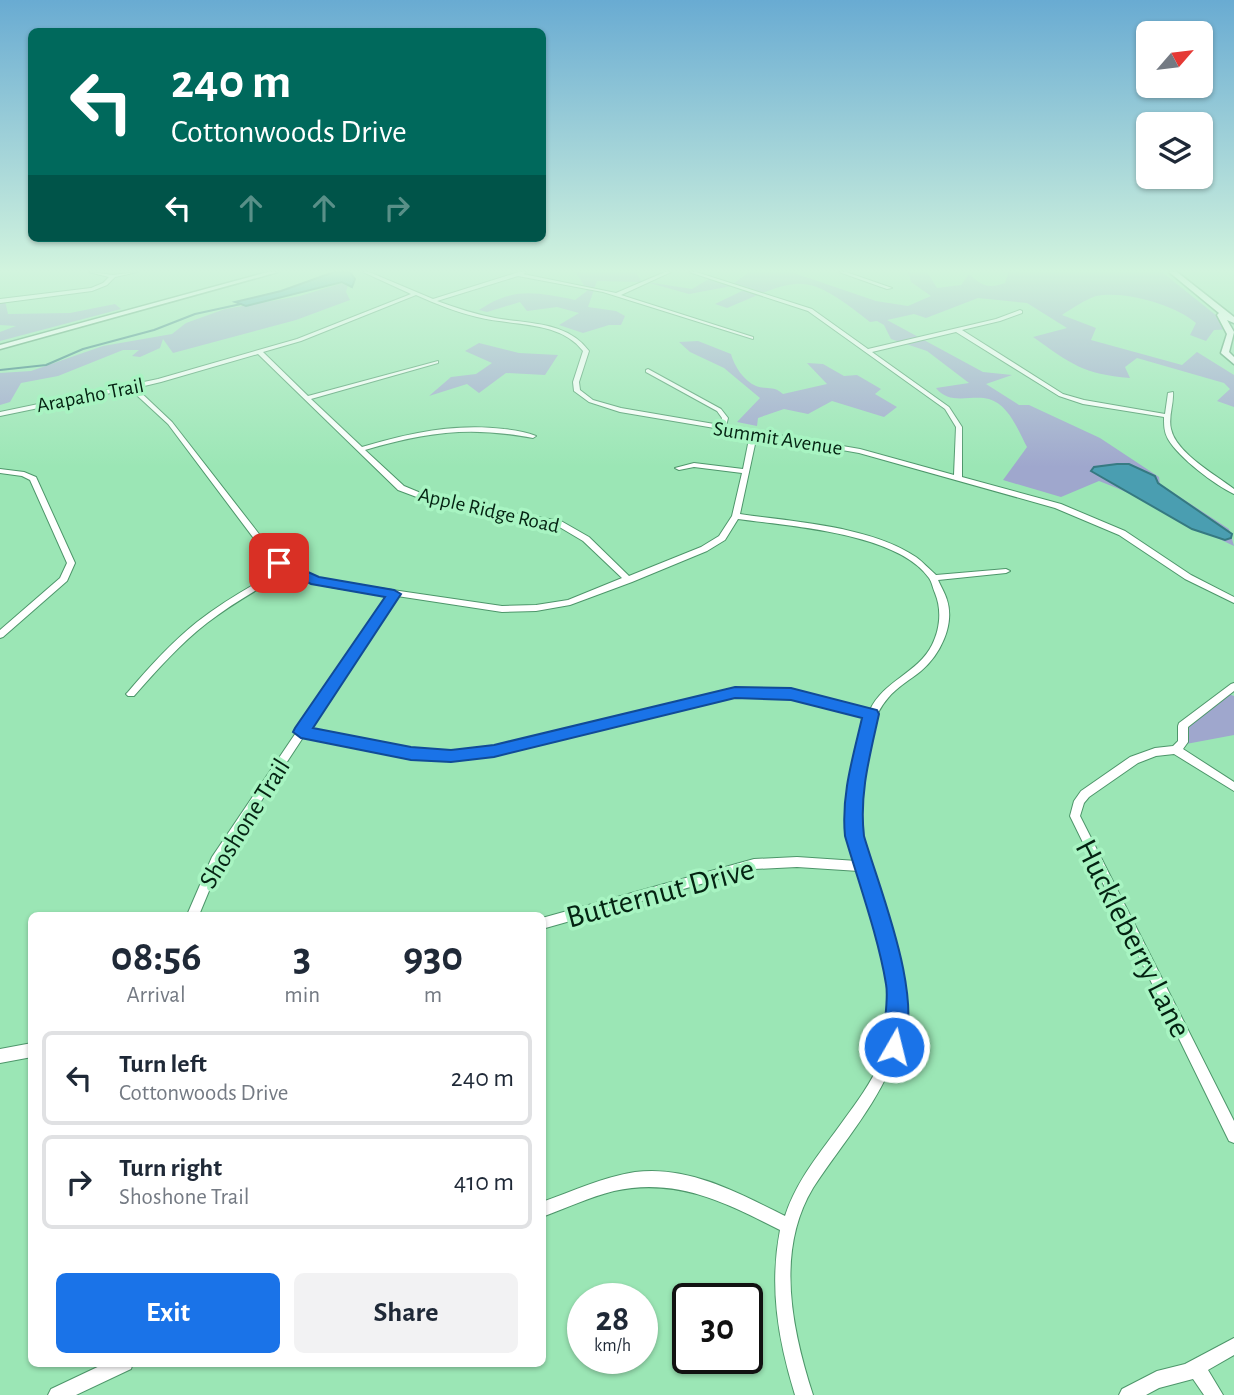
<!DOCTYPE html>
<style>
:root{--surface:#fff;--page:#f2f2f3;--text:#1f2937;--muted:#747a83;--line:#e0e1e3;--accent:#1a73e8}
body{margin:0;font-family:"Alegreya Sans",sans-serif;background:var(--page);color:var(--text);height:100vh;display:flex;flex-direction:column;font-size:26px;white-space:nowrap}
*{box-sizing:border-box;margin:0}
p{font-size:23px;color:var(--muted)}
.icon{flex:none;width:38px;height:38px;fill:none;stroke:currentColor;stroke-width:2;stroke-linecap:round;stroke-linejoin:round}
.map{position:relative;flex:1;overflow:hidden}
.sheet{position:absolute;left:28px;top:912px;width:518px;height:455px;display:flex;flex-direction:column;background:var(--surface);border-radius:10px;box-shadow:0 2px 5px #0004}
.sheet>*{flex:none}
.guide{position:absolute;left:28px;top:28px;width:518px;height:214px;border-radius:10px;box-shadow:0 2px 5px #0004;background:#00695c;color:#fff;overflow:hidden}
.needle{width:46px;rotate:62deg}
.controls{position:absolute;left:1136px;top:21px;display:grid;gap:14px}
.controls a{display:grid;place-items:center;width:77px;height:77px;border-radius:10px;background:var(--surface);box-shadow:0 2px 5px #0004;font-size:35px}
.speed{position:absolute;left:567px;top:1283px;display:flex;gap:14px;font-size:35px;font-weight:700;text-align:center}
.speed>*{display:grid;place-content:center;width:91px;height:91px;border-radius:50%;background:var(--surface);box-shadow:0 2px 5px #0004;line-height:1}
.speed small{font-size:18px;font-weight:400}
.speed .limit{border:4px solid #111;border-radius:10px;background:#fff;color:#111}
.pin{position:absolute;display:grid;place-items:center;width:60px;height:60px;color:#fff;margin:-30px;border-radius:14px;box-shadow:0 4px 10px #0006}
.me{position:absolute;width:77px;margin:-38px;rotate:8deg;stroke-linejoin:round;filter:drop-shadow(0 0 5px #0008)}
.turn{display:flex;align-items:center;gap:24px;height:147px;padding:0 28px;font-size:32px}
.turn .icon{width:91px;height:91px;stroke-width:2.5}
.turn b{display:block;font-size:49px;line-height:60px}
.lanes{display:flex;align-items:center;height:66px;padding:0 28px;background:#0003;justify-content:center;gap:35px;direction:ltr}
.lanes .off{opacity:.35}
.eta{display:flex;justify-content:space-evenly;align-items:center;height:119px;text-align:center}
.eta b{font-size:42px;font-weight:600;line-height:49px}
.primary-button{display:flex;gap:14px;margin-top:auto;padding:14px 28px}
.primary-button a{flex:1;height:80px;border-radius:10px;background:var(--accent);color:#fff;font-size:28px;font-weight:600;line-height:80px;text-align:center}
.primary-button a+a{background:var(--page);color:var(--text)}
ul{padding:0;list-style:none}
li{display:flex;align-items:center;gap:21px;height:94px;margin:0 14px 10px;padding:0 14px;border:4px solid var(--line);border-radius:10px}
li div{flex:1}
li b{display:block;font-size:26px}
li em{font-style:normal}
.map>svg:first-child{display:block}
</style>
<div class="map">
<svg width="1234" height="1395" viewBox="0 0 1234 1395">
<rect width="100%" height="100%" fill="#9be6b5"/>
<path fill="#9fa7cd" d="M576,272H636L641,281L692,289L712,277L733,284L749,272H791L876,301L908,306L931,296L911,282L908,272H927L937,288L961,285L969,274C982,286 988,289 1005,283L1009,272H1162L1233,329L1214,330L1206,341L1190,335L1196,323C1176,305 1124,290 1096,296C1086,299 1071,309 1062,315L1096,328L1091,340L1182,365L1197,352L1234,375V407L1217,401L1230,389L1224,383L1137,358L1125,367L1130,378C1083,374 1071,364 1033,337L1067,328L1027,303L978,298L926,318L914,314L887,320L983,372L1012,375L986,384L1019,405H1029L1100,438L1159,477L1160,484L1229,529L1234,546C1189,525 1146,498 1099,481L1061,497L1003,480L1027,447C1018,430 1009,405 989,399C972,394 950,406 936,388L969,383L927,351L891,339L884,325L877,321L870,322C804,270 801,277 727,308L715,304L746,289L737,285L689,294L646,282L597,281L588,307L616,311L625,316L621,325H609L583,333L559,325L579,313L557,307L527,311L520,302L487,312L479,310C512,287 536,292 575,300L587,291Z
M349,281L346,292L350,300L296,320L173,353L163,339L160,348L140,357L132,356L139,350H123L58,376L21,383L10,402L0,405V373L31,371L103,346L172,334L186,323L225,309L300,296Z
M0,301H5L8,314L70,313L115,304L121,309L0,341V332L16,326L0,325Z
M698,341L731,354C734,366 744,381 756,386C767,390 773,385 783,394L827,384L807,363L823,364L844,376L857,375L881,389L875,394L897,407L884,417L832,401L808,414L784,409L758,418L757,426L737,422L760,398L724,368L690,352L679,342Z
M479,343L519,353L558,355L545,375L506,373L479,393L467,384L429,396L451,377L476,374L492,363L465,351Z
M1223,692L1234,696V735L1186,744L1178,726Z"/>
<path fill="#4a9eb1" stroke="#357981" stroke-width="2" d="M334,272H350L355,279L352,287L342,282L246,306L235,302L281,291Z
M1117,464H1129L1155,476L1158,483L1232,534L1231,538L1225,540L1192,529L1091,471L1094,467Z"/>
<g fill="none" stroke-linecap="round" stroke-linejoin="round">
<path stroke="#357981" stroke-width="2" d="M0,370L46,365L83,349L154,330L195,314L241,304"/>
<g stroke="#4d966a" stroke-width="2">
<path id="minor" d="M89,272L113,275L137,272L115,277L107,285L92,291L0,303V299L91,288L103,283L109,277Z
M363,272H369L433,299L519,272H526L523,274L616,293L665,272H671L621,295L753,337V339L603,292L518,276L437,301C456,308 475,314 495,318C528,324 567,321 589,351L579,382L580,390L593,400L621,408L720,425L722,418L717,411L646,372V370L648,369L721,409L728,418L726,426L860,449L954,475L956,427L945,409L808,311L689,272H696L812,309L868,349L996,319L1020,310L1022,311V313L1000,321L962,330L1063,394L1084,400L1165,414L1168,393L1173,392C1174,404 1168,417 1171,429C1176,453 1216,475 1234,489V494C1215,485 1179,458 1168,439C1164,432 1164,425 1164,417L1083,404L1059,396L956,332L872,352L949,407L962,427V477L1061,504L1125,531L1191,575L1234,597V603L1185,579L1119,535L1055,508L859,453L757,435L740,514C794,522 870,526 916,557C923,562 929,569 936,575L1006,569L1010,571L1006,573L938,580C941,587 945,593 947,600C955,625 940,655 921,671C910,680 897,687 888,698C873,715 868,740 864,762C860,785 856,813 861,836C863,846 867,857 870,867C886,922 917,991 898,1048C881,1101 843,1142 813,1188C775,1251 792,1330 813,1395H795C778,1340 769,1287 780,1230C726,1203 677,1177 614,1191C590,1197 566,1208 542,1217V1202C573,1191 603,1177 635,1172C688,1165 739,1193 785,1216C797,1179 821,1152 843,1121C857,1102 871,1083 880,1062C906,999 877,932 859,871L797,867L754,869L542,929V918L754,859L797,857L857,861C854,852 851,843 849,834C845,802 853,746 867,716L791,697L735,696L494,755L451,760L411,758L304,736L221,862L199,915H187L212,857L389,595C357,590 317,590 290,571C261,587 233,603 207,623C180,644 157,670 134,696H128L126,694L128,692C149,667 171,643 197,622C224,601 254,584 284,568L267,556L168,424L130,389L0,416V412L158,379L297,339L411,294ZM416,295C436,304 456,312 477,317C511,326 560,320 583,351L573,382L574,391L589,402L620,412L750,434L743,469L694,463L675,468L679,470L694,467L742,473L732,516L719,536L701,547L629,576L589,537L561,521L440,501L404,486L365,450C427,432 469,426 533,438L536,436C527,432 515,430 504,429C455,423 409,433 362,447L311,399L438,363V361L308,396L263,352L301,341ZM258,354L398,490L438,505L556,525L583,541L622,578L568,600L536,605L502,606L331,581L305,574L273,552L172,422L136,388L161,382ZM738,519C789,526 898,533 929,578C932,582 933,589 935,593C942,610 940,629 932,645C918,673 883,681 870,710L791,691L735,690L494,747L451,752L411,750L308,730L397,596L502,612L536,611L570,605L632,582L707,551L725,540Z
M839,272H846L892,288L887,289Z
M0,469L24,472L36,477L75,563L67,581L3,637L0,638V630L60,578L67,563L30,480L22,476L0,473Z
M1234,683V691L1188,727V742L1183,749L1234,782V791L1174,754L1156,756L1138,763L1089,797L1084,803L1080,816L1234,1121V1143L1229,1141L1070,816L1074,801L1081,791L1130,757L1155,748L1173,746L1178,741V726L1179,723L1231,684Z
M32,1043V1057L0,1063V1049Z
M1234,1338V1355L1208,1370L1223,1395H1204L1193,1379L1159,1388L1146,1395H1119L1122,1389L1157,1371L1185,1364Z
M106,1363H133L131,1369L76,1395H48L51,1389Z"/>
</g>
<g stroke="#4d966a" stroke-width="3">
<path id="major" d="M268,272H278L0,349V345Z"/>
</g>
<g stroke="#4d966a" stroke-width="3">
<path id="highway" d="M1169,272H1177L1234,317V323L1227,320L1234,332L1229,352L1234,357V364L1221,353L1227,334L1217,315L1219,313Z"/>
</g>
<use href="#minor" fill="#fff" fill-rule="evenodd"/>
<use href="#major" fill="#fff" fill-rule="evenodd"/>
<use href="#highway" fill="#fff" fill-rule="evenodd"/>
</g>
<linearGradient id="sky" x2="0" y2="1"><stop stop-color="#69abd2"/><stop offset="0.58" stop-color="#d2f4de"/><stop offset="1" stop-color="#d2f4de" stop-opacity="0"/></linearGradient>
<rect width="1234" height="467" fill="url(#sky)"/>
<path fill="#1a73e8" stroke="#114b97" stroke-width="2" d="M279,559L319,577L394,590L401,594L313,728L411,747L451,750L494,745L735,687L791,688L877,710L879,714C870,755 859,794 864,836C881,894 925,998 902,1055L894,1058L886,1055C879,1038 890,1005 886,984C878,936 859,884 845,836C841,795 853,757 862,718L791,700L735,698L494,757L451,762L411,760L301,738L293,732L295,728L385,597L311,584L274,565L272,563Z"/>
<g text-anchor="middle" stroke-width="7" stroke-linejoin="round" paint-order="stroke">
<g font-size="21" fill="#042312" stroke="#a8f4c2">
<text transform="translate(90 395) rotate(-11)" y="7">Arapaho Trail</text>
<text transform="translate(778 438) rotate(9)" y="7">Summit Avenue</text>
<text transform="translate(489 510) rotate(13)" y="7">Apple Ridge Road</text>
</g>
<g font-size="26" fill="#042312" stroke="#a8f4c2">
<text transform="translate(244 823) rotate(-58)" y="9">Shoshone Trail</text>
</g>
<g font-size="32" fill="#042312" stroke="#a8f4c2">
<text transform="translate(660 892) rotate(-15)" y="11">Butternut Drive</text>
<text transform="translate(1134 938) rotate(63)" y="11">Huckleberry Lane</text>
</g>
</g>
</svg>
<div class="controls">
<a><svg class="needle" viewBox="-14 -14 28 28"><path d="M0-13l5 13h-10z" fill="#e53935"/><path d="M0 13l5-13h-10z" fill="#747a83"/></svg></a>
<a><svg class="icon" aria-label="layers" viewBox="0 0 24 24"><path d="M12 4l9 5-9 5-9-5zM3 14l9 5 9-5"/></svg></a>
</div>
<div class="speed"><div>28<small>km/h</small></div><div class="limit">30</div></div>
<div class="pin" style="left:279px;top:563px;background:#d93025"><svg class="icon" aria-label="arrive" viewBox="0 0 24 24"><path d="M6 21V4h12l-3 4 3 4H6"/></svg></div>
<svg class="me" style="left:894px;top:1047px" viewBox="-20 -20 40 40"><circle r="17" fill="#1a73e8" stroke="#fff" stroke-width="3"/><path d="M0-11L8 9 0 5-8 9z" fill="#fff"/></svg>
<div class="guide">
<div class="turn"><svg class="icon" aria-label="left" viewBox="0 0 24 24"><path d="M17 20v-9H6M10 6l-5 5 5 5"/></svg><div><b>240 m</b>Cottonwoods Drive</div></div>
<div class="lanes"><svg class="icon" aria-label="left" viewBox="0 0 24 24"><path d="M17 20v-9H6M10 6l-5 5 5 5"/></svg><svg class="icon off" aria-label="ahead" viewBox="0 0 24 24"><path d="M12 20V5M6 11l6-6 6 6"/></svg><svg class="icon off" aria-label="ahead" viewBox="0 0 24 24"><path d="M12 20V5M6 11l6-6 6 6"/></svg><svg class="icon off" aria-label="right" viewBox="0 0 24 24"><path d="M7 20v-9h11M14 6l5 5-5 5"/></svg></div>
</div>
<section class="sheet">
<div class="eta">
<div><b>08:56</b><p>Arrival</p></div>
<div><b>3</b><p>min</p></div>
<div><b>930</b><p>m</p></div>
</div>
<ul>
<li><svg class="icon" aria-label="left" viewBox="0 0 24 24"><path d="M17 20v-9H6M10 6l-5 5 5 5"/></svg><div><b>Turn left</b><p>Cottonwoods Drive</p></div><em>240 m</em></li>
<li><svg class="icon" aria-label="right" viewBox="0 0 24 24"><path d="M7 20v-9h11M14 6l5 5-5 5"/></svg><div><b>Turn right</b><p>Shoshone Trail</p></div><em>410 m</em></li>
</ul>
<div class="primary-button"><a>Exit</a><a>Share</a></div>
</section>
</div>
